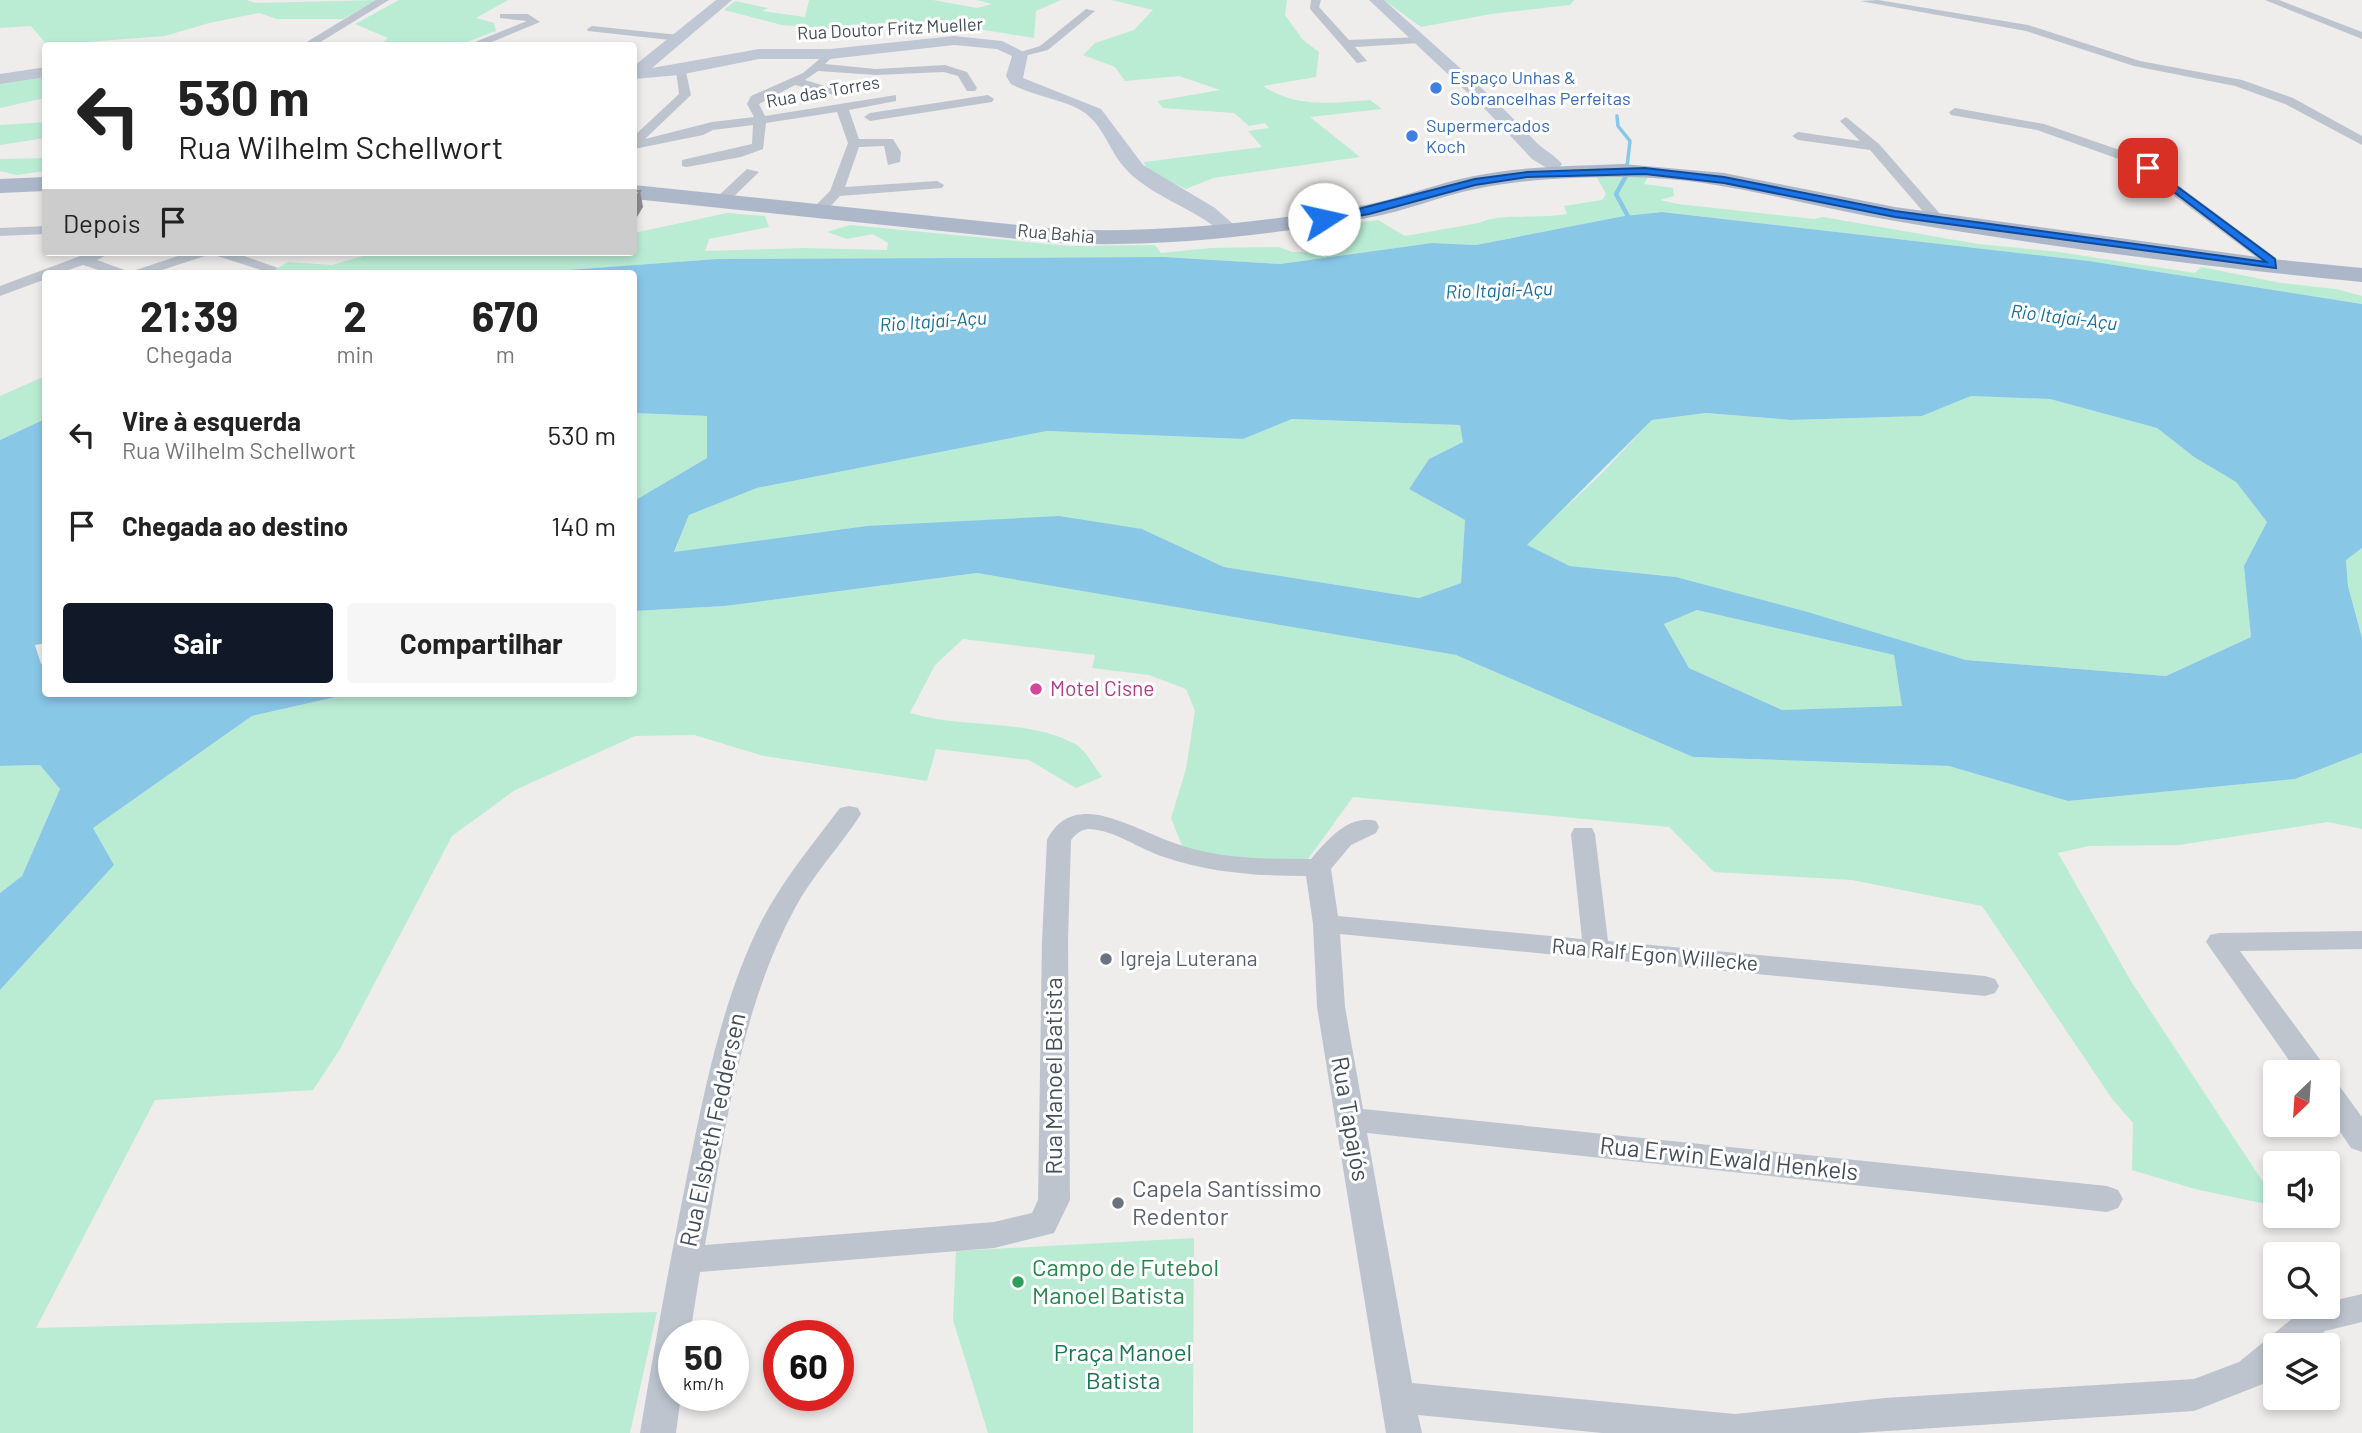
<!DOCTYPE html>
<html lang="pt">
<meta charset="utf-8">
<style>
:root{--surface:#fff;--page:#f6f6f6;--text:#222;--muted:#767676;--accent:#111827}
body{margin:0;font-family:Barlow,sans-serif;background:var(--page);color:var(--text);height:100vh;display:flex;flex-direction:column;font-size:26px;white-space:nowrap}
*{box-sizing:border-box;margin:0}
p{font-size:23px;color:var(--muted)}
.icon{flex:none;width:38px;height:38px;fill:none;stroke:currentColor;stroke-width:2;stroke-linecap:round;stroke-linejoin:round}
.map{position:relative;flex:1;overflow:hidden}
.panel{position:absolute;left:42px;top:270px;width:595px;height:427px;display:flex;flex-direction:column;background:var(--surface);border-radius:7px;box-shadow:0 4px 10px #0003}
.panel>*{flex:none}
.guide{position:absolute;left:42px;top:42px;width:595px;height:214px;border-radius:7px;box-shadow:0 4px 10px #0003;background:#fff;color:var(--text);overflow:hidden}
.needle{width:46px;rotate:205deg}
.buttons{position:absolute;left:2263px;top:1060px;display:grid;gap:14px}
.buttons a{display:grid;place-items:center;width:77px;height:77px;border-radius:7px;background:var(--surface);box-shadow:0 4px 10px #0003;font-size:35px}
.speed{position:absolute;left:658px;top:1320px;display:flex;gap:14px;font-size:35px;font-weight:700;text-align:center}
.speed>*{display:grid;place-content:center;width:91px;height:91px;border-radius:50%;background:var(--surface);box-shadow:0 4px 10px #0003;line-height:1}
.speed small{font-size:18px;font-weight:400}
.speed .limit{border:10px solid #d22;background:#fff;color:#111}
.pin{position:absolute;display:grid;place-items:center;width:60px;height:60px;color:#fff;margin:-30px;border-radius:14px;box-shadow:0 4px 10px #0006}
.me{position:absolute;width:77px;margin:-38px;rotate:80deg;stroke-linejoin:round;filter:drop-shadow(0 0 5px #0008)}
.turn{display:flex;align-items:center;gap:24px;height:147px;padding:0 21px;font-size:32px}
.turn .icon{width:91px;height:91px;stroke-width:2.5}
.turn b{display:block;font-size:49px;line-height:60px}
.then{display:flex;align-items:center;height:66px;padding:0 21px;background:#0003;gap:14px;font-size:26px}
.eta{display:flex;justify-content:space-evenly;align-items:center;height:119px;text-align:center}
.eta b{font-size:42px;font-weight:700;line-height:49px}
.button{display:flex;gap:14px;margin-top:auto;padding:14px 21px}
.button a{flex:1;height:80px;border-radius:7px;background:var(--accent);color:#fff;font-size:28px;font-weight:700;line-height:80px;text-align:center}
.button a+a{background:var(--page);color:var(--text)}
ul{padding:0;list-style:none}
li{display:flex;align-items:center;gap:21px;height:91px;padding:0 21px}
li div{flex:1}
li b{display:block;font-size:26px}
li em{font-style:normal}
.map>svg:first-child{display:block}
</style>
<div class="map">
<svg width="2362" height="1433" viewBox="0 0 2362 1433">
<rect width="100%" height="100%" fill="#efecec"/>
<path fill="#baecd4" d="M0,0H246L256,3L378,0L343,19H277L259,13L209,23L165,36L47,45L31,26L0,28Z
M399,0H508L476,18L494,23L496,31L464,43L380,45L388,38L355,24Z
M809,0H933L977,8L992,4L977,0H1061L1036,11L1034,38L984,30L883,24L829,29L782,25L724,10L735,1L768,8L762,11L805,17Z
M1111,0H1287L1285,15L1303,40L1319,52L1316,77L1263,86C1296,108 1332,103 1370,100L1382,109L1310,117L1360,157L1213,178L1186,189L1147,171L1144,162L1262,147L1248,131L1269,128L1265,123L1249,126L1234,113L1163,108L1157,101L1220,90L1179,76L1125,81L1115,67L1083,55L1095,43L1134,30L1153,10Z
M1384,0H1574L1570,5L1491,14L1421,27Z
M45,75V98L0,108V83Z
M45,122V138L0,145V125Z
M45,158V171L17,175L0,171V159Z
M1596,176L1648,177L1644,184L1673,188L1674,196L1660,200L1678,204L1814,219L1823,217L1978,244L2059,252L2195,273L2201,267L2281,283L2336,289L2362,296V304L2089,261L1662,212L1624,216L1476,245L1432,243L1280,264L1164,257L717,259L527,273H270L288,262L332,265L363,256L360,252H634V233L727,213L765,216L769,227L709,239L705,251L804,248L887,250L888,243L873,234L847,239L827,232L850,225L1069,246L1155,245L1161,253L1210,248L1279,247L1292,252H1306L1340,248L1341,233L1327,227L1378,220L1405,236L1479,223C1497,213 1544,219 1567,214L1564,206L1602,200L1606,194Z
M45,376V419L0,440V396Z
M1971,396L2050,399L2157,428L2194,457L2236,482L2267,522L2245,566L2251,637L2166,676L1966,660L1808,612L1676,577L1570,566L1526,545L1602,473L1652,420L1706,413L1791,420L1922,416Z
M634,413L707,416V458L634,501Z
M1292,419L1460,425L1463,442L1429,459L1409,489L1465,520L1461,583L1419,598L1224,567L1142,529L674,553L689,515L757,488L1047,431L1243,439Z
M2362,548V638L2348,586L2346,559Z
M977,573L1456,655L1693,757L1949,766L2068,801L2295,779L2362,753V829L2328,822L2179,845L2089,846L2058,853L2132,983L2275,1200V1206L2195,1189L2132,1170L2133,1123L2113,1100L1982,906L1852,880L1714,872L1669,827L1353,797L1308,859H1213L1183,848L1171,818L1186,769L1195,711L1186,689L1149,675L1092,668L1095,655L963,639L935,665L910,713C963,729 1026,718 1075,744C1085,749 1095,768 1102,777L1076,788L1029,760L936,749L927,781L764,756L694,735L635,736L515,790L452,836L340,1049L313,1090L155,1100L36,1328L657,1312L630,1433H0V990L114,865L93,828L252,716L353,693H634V611L725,606Z
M1697,610L1894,655L1903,707L1782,710L1689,668L1664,624Z
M40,765L60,789L22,876L0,893V766Z
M1194,1238L1193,1433H988L953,1320L956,1251Z"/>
<path fill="#89c7e7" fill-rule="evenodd" d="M1662,212L2089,261L2362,304V548L2346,560L2348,586L2362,638V753L2295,779L2068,801L1949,766L1693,757L1456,655L977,573L725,606L634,611V501L707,458V416L634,413V273H527L717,259L1164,257L1280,264L1432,243L1476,245L1624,216ZM1971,396L2050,399L2157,428L2194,457L2236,482L2267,522L2244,566L2251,637L2166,676L1966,660L1808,612L1676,577L1570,566L1527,545L1652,420L1706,413L1791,420L1922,416ZM1292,419L1460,425L1463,442L1429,459L1409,489L1465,520L1461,583L1419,598L1224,567L1142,529L1059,516L867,526L674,552L689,515L757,488L1047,431L1243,439ZM1697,610L1894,655L1902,706L1782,710L1689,668L1664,624Z
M45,419L46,643L35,645L41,664L45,663L46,693H353L252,716L93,828L114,865L0,990V893L22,876L60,789L40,765L0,766V440Z"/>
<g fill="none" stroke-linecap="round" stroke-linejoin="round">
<path stroke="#89c7e7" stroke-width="3.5" d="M1617,116L1618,126L1630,141L1627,167"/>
<path stroke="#89c7e7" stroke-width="4.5" d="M1627,165L1626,176L1616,194L1630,220"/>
<path fill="#bdc4ce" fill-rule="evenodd" d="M376,0H389L314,46H300Z
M1311,0H1321L1319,7L1349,40L1420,37L1426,40L1420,43L1355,47L1367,61L1357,63L1310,9Z
M1878,0L2028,25L2140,61L2242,80L2293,98L2362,136V145L2285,104L2235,86L2134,66L2026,31L1860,1Z
M2265,0H2279L2362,32V39Z
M1086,9L1095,11L1048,50L1020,57L1014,54L1040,46Z
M500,14H528L540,22L482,46H465L527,21L500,18Z
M592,26L679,35L685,38L679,41L588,31L587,29Z
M829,51L835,54L825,64L876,69L945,65L967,72L977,88L975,91H967L958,76L944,72L876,75L818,71L805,80L838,90V96L795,85L759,104L765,116L896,95V101L849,110L859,139H893L901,152L900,162L888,165L884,146L859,147L845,187L937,181L944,185L942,188L840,196L823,214H813V208L830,191L848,143L837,112L766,123L763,149L741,157L687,167L682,166V160L752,144L753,125L713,130L703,135L634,149V136L679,94L676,70L686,72L691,95L645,139L712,122L754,117L747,104L751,96L803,73Z
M988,95L994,99L992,102L870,121L864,117L870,113Z
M1955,108L2044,124L2140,157L2276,258L2279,266L2277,269H2267L2264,263L2130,163L2037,130L1951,115L1949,112Z
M1846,117L1879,144L1942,216V222H1932L1870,150L1798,140L1792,136L1798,132L1860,141L1840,121Z
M747,169L759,172L726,204H716V198Z
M46,226V234L0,236V228Z
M91,252H112L97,260L130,272L190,252H233L278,268L270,273L211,254L153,273H108L83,265L60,273H46V279L0,296V286Z
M849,806L858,808L861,814C840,847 812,875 794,910C739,1012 725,1133 705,1245L994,1222L1032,1213L1038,1200L1042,941L1047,840C1058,818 1075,811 1099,815C1130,822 1156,838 1186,847C1226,859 1269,859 1311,859C1327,841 1348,814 1376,821L1379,827L1376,833L1351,845L1331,869L1338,916L1582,939L1571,834L1574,828H1592L1595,834L1608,941L1985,976L1995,979L1999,986L1995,993L1985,996L1340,934L1345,1007L1363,1109L2107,1186L2118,1190L2123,1199L2118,1208L2107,1212L1367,1133L1412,1383L1735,1414L1885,1398L2194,1379L2239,1362L2304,1309L2328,1307V1302L2362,1294V1322L2325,1331L2308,1346H2275V1374L2263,1384L2194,1411L1857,1433H1602L1418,1415L1422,1433H1386L1317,1007L1313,924L1306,876C1258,876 1210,873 1164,857C1139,849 1115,830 1089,829C1081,829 1076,834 1071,840L1068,941L1070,1200L1054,1233L994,1248L700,1272L690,1335H674V1395H681L676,1433H640C655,1343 671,1255 689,1166C706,1083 723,998 761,922C782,881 812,845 840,808Z
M2362,931V949L2240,951L2324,1065L2328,1073V1075L2298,1073L2206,942L2210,935L2219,933Z
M2328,1081L2338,1084L2362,1117V1152L2351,1148L2328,1114Z"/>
<path fill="#bfc6d4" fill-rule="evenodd" d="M716,0H732L652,68L759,49H830L954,36L1002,41L1028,54L1023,78L1101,109L1143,165L1215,208L1240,230L1237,234H1223C1194,207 1150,197 1124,167C1109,150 1103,124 1082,111C1060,98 1034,97 1011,84L1006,76L1012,56L997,49L954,45L830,59H759L679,75L634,79V66Z
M1369,0H1384C1435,46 1487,90 1534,140C1542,149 1555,155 1562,164L1559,168H1547L1532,159L1486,110Z
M46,67V77L0,84V74Z"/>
<path fill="#acb7ca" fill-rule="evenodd" d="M1623,164L1724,173L1895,207L2272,259L2362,268V282C2206,267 2050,247 1895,221C1805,206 1714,176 1621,177C1574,177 1522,179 1476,189C1439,196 1404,212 1367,218C1265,236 1160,248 1057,243L634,199V185L1057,229C1160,234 1264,222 1365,205C1402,198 1437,183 1474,176C1523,166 1574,166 1623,164Z
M46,177V191L0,193V179Z"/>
</g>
<path fill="#8d8d92" d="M640,191L643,207L634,222V201Z"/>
<path fill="#c9cad1" stroke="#8d8d92" stroke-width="2" d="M634,191H640L634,201Z"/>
<path fill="#1a73e8" stroke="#114b97" stroke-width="2" d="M2148,165L2275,259L2276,268L1895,217L1724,183L1645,174L1527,177L1475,185L1369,214L1324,222L1319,219L1475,179L1527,172L1645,168L1724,177L1895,211L2266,262L2145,170Z"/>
<g fill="#3f7fe0" stroke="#fff" stroke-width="2.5">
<circle cx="1436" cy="88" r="7"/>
<circle cx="1412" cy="136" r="7"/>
</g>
<circle fill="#d1479c" stroke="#fff" stroke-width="2.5" cx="1036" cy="689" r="7"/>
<g fill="#6b7280" stroke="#fff" stroke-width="2.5">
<circle cx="1106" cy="959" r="7"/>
<circle cx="1118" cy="1203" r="7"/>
</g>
<circle fill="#2e9e5b" stroke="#fff" stroke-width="2.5" cx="1018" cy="1282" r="7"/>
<g text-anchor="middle" stroke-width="6" stroke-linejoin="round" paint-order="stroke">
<g font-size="18" fill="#454d58" stroke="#fff">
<text transform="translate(890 29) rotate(-3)" y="6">Rua Doutor Fritz Mueller</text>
<text transform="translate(823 92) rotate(-10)" y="6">Rua das Torres</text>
<text transform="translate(1056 234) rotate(5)" y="6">Rua Bahia</text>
</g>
<g font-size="18" fill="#366cbe" stroke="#fff" text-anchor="start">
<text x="1450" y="84">Espaço Unhas &amp;<tspan x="1450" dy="21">Sobrancelhas Perfeitas</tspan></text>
<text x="1426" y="132">Supermercados<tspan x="1426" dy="21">Koch</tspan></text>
</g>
<g font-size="19" font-style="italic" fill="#126f9e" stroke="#fff">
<text transform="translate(1499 290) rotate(-2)" y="7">Rio Itajaí-Açu</text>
<text transform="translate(2064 317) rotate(7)" y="7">Rio Itajaí-Açu</text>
<text transform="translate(933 321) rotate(-4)" y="7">Rio Itajaí-Açu</text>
</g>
<g font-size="21" fill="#b23c85" stroke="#fff" text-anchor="start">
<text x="1050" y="696">Motel Cisne</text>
</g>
<g font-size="21" fill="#454d58" stroke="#fff">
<text transform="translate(1655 955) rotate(5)" y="7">Rua Ralf Egon Willecke</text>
</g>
<g font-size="21" fill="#5b616d" stroke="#fff" text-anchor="start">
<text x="1120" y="966">Igreja Luterana</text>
</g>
<g font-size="24" fill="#454d58" stroke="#fff">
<text transform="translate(1054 1076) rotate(-90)" y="8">Rua Manoel Batista</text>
<text transform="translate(1350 1119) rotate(80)" y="8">Rua Tapajós</text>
<text transform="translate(713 1130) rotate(-78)" y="8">Rua Elsbeth Feddersen</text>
<text transform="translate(1729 1159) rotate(6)" y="8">Rua Erwin Ewald Henkels</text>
</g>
<g font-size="24" fill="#5b616d" stroke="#fff" text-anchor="start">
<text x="1132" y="1197">Capela Santíssimo<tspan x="1132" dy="28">Redentor</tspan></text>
</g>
<g font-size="24" fill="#27864d" stroke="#fff" text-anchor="start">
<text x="1032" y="1276">Campo de Futebol<tspan x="1032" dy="28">Manoel Batista</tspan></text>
</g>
<g font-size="24" fill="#1a7553" stroke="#fff">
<text x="1123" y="1361">Praça Manoel<tspan x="1123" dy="28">Batista</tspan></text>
</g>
</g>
</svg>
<div class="buttons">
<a><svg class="needle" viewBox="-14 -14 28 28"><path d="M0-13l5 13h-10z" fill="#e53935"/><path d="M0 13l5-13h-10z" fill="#767676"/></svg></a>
<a><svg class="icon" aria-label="sound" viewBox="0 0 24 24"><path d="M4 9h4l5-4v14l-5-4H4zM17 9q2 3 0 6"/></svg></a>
<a><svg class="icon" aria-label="search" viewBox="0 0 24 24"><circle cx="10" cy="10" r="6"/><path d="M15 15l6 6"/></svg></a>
<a><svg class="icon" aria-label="layers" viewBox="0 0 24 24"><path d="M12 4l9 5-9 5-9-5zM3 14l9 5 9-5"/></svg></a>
</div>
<div class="speed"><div>50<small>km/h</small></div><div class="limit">60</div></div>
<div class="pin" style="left:2148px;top:168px;background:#d93025"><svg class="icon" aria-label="arrive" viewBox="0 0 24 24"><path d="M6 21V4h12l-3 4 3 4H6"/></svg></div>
<svg class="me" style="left:1324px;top:219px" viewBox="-20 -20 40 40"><circle r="19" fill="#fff"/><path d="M0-13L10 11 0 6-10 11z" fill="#1a73e8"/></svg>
<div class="guide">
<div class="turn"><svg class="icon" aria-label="left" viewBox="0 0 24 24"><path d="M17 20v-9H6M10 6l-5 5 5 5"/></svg><div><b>530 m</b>Rua Wilhelm Schellwort</div></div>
<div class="then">Depois<svg class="icon" aria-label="arrive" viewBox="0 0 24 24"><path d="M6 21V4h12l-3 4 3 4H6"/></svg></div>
</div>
<section class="panel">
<div class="eta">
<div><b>21:39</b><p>Chegada</p></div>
<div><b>2</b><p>min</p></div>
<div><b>670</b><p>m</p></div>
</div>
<ul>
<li><svg class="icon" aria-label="left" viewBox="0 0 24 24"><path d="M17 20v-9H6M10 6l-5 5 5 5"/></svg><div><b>Vire à esquerda</b><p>Rua Wilhelm Schellwort</p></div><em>530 m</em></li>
<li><svg class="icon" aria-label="arrive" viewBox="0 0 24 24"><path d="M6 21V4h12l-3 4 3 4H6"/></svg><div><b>Chegada ao destino</b></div><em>140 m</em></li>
</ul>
<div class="button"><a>Sair</a><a>Compartilhar</a></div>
</section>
</div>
